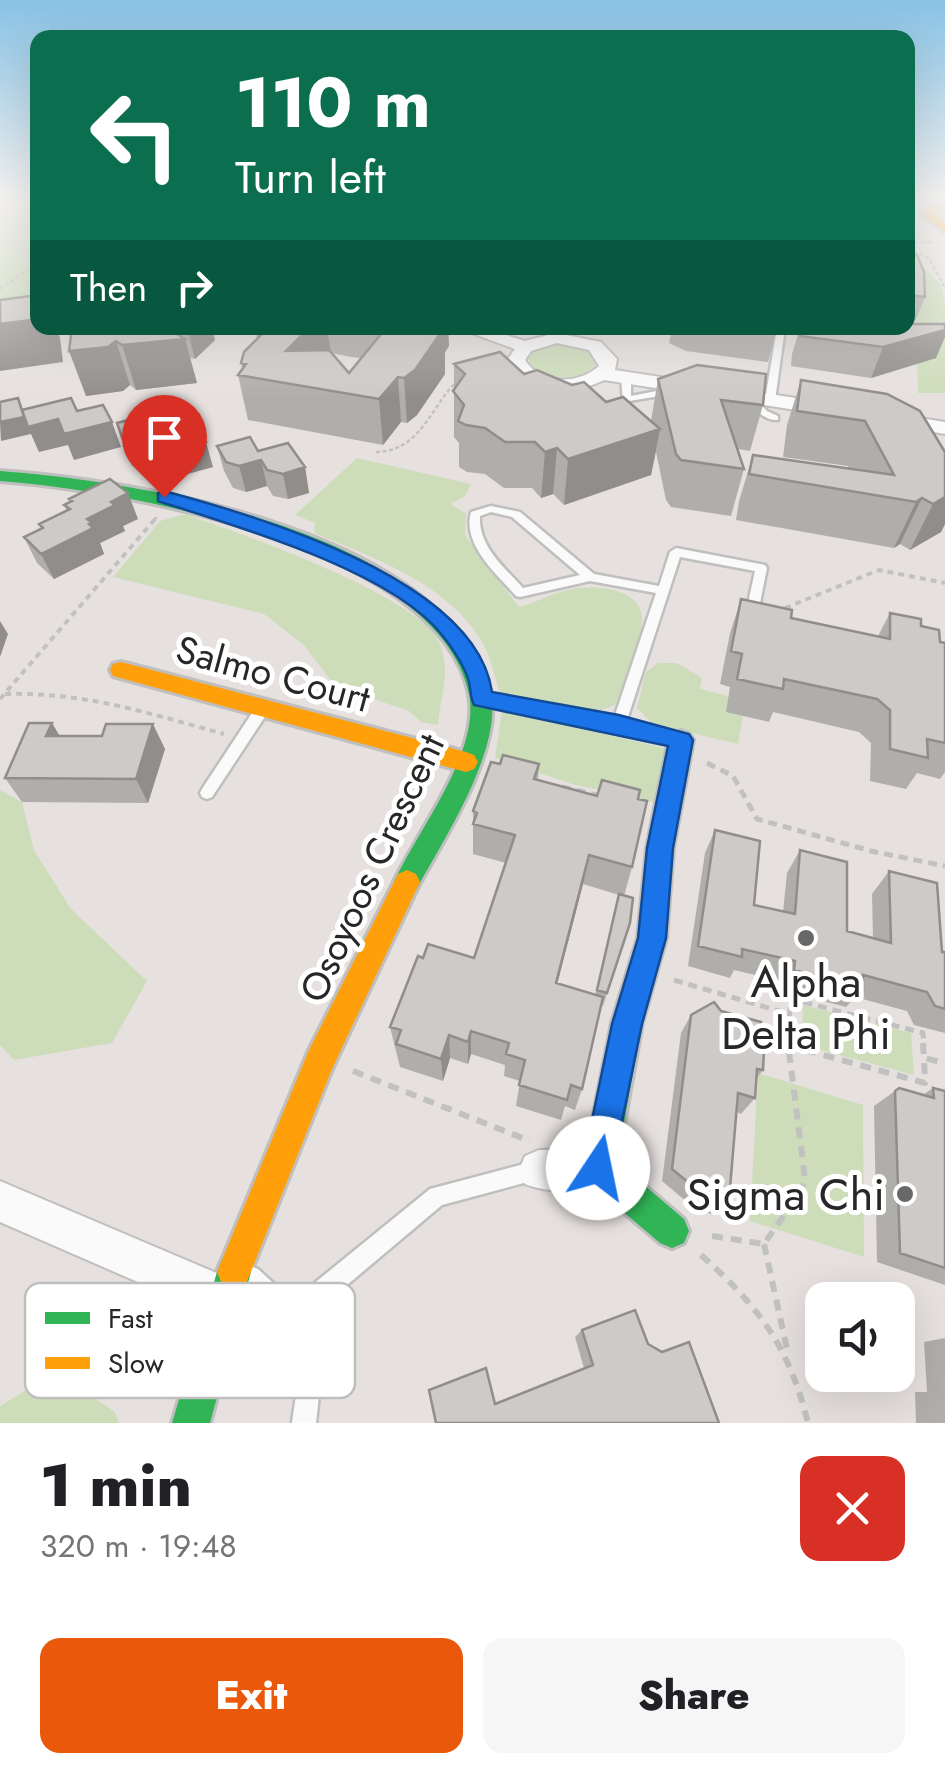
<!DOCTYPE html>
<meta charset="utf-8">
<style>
:root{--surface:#fff;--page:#f6f6f6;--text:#202124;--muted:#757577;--accent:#ea580c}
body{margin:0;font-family:Jost,sans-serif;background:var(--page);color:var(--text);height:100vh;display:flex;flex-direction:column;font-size:38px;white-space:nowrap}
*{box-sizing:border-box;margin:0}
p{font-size:32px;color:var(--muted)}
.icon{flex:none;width:55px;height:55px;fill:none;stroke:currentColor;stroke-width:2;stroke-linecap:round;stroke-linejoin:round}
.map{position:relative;height:1423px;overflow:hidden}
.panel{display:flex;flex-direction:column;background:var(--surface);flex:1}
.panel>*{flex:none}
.banner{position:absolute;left:30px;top:30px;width:885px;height:305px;border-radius:20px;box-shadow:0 10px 40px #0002;background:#0b6e4f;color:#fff;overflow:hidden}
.buttons{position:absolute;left:805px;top:1282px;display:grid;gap:20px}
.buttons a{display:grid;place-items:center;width:110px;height:110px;border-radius:20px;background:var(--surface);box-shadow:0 10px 40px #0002;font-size:50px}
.pin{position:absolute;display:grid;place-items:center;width:85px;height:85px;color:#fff;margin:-102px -42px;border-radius:50% 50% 50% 0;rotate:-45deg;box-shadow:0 0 10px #0007}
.pin .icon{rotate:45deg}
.me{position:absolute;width:110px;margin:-55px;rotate:11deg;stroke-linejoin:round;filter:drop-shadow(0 0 8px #0008)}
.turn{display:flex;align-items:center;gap:35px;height:210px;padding:0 40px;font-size:45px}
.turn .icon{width:130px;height:130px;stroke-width:2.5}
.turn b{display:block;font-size:70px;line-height:85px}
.then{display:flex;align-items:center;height:95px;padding:0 40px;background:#0003;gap:20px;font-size:38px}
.round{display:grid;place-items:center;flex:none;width:105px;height:105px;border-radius:20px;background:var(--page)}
.summary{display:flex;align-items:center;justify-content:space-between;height:170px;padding:0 40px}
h1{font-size:60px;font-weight:800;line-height:75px}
.cta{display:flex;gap:20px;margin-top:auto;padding:20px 40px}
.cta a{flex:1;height:115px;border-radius:20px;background:var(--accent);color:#fff;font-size:40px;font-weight:800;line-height:115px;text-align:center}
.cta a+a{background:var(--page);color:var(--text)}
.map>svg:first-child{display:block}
</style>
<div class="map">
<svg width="945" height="1423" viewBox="0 0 945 1423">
<rect width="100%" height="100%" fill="#e6e1de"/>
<path fill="#cdddba" d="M0,199H37V302L0,329Z
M915,260L941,284L945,304V393H918Z
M554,343L585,348L596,359L595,365C579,382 552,380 532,368L527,357L529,352Z
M357,458L471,484L465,496L451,504L466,514L465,535L519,607C537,602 555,592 572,589C596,584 644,589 642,621C640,649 625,680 615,705L593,713L500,694C495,677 491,658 482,642C449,584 372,557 314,533L315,523L295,515Z
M185,514C236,532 417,594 439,642C452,672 440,697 438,725L421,722L409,711L335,686L304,645L264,614L113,577L160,521Z
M658,663H677L702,678L700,689L728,696L743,716L738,744L653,724L637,708L646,672Z
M502,711L673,750L662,804L572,784L495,758Z
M0,790L22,802L34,850L71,909L147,981L112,1043L14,1060L0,1045Z
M803,1005L911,1033L914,1075L802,1045Z
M758,1073L863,1105L864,1257L750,1221Z
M55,1372L115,1412L119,1423H0V1406Z"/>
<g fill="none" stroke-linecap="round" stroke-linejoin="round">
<g stroke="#c0bfbf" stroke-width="5">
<path id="lane" d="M777,328H785L775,400L770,403L765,400Z
M626,375L631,378V396L672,388L677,391L672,394L623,402L621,378Z
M746,395H752L767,411L778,416V420C764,421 755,409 746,399Z
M491,506L520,512L594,574L659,586L670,552L676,548L765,565L767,568L760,603L754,607L748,603L755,571L680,557L626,723L685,736L687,740L685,744L680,746L477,703L475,699L477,695L482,694L613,721L656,593L590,581L520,597L516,596C496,573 462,545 471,512ZM491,512L512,517L580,575L523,588C505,568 478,546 480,516Z
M263,703L268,704L270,708L268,712L212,797L207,799L202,797L200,793L202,789L258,704Z
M539,1160L546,1163L549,1170L546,1177L442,1205L328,1301L308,1320C325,1354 320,1387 316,1423H292C295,1397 305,1360 293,1336C282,1315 260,1299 242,1285L239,1277L242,1269L250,1266L258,1269L295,1303L312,1285L430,1189Z"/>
</g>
<g stroke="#c0bfbf" stroke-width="4">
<path id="street" d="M458,328H483L525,341L556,333L601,342L617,359L615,370L828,403L838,409L828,415L604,380C570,397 528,394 507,360L515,349ZM557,343L589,350L599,366C578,385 541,385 525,360L531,351Z
M895,414L945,422V434L888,424V416Z
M599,1149L613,1155L619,1169L613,1183C589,1193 549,1194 525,1184L519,1170L525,1156L539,1150Z
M0,1181L240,1283L247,1298L240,1313L225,1320L0,1222Z"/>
</g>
<g stroke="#c0bfbf" stroke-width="6">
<path id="fast" d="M0,471C139,481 414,528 479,667C483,676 489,686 491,695C502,751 442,842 416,890L407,894L398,890L394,882C417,831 481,752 469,694C439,546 124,490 0,481Z
M681,731L689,734L693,740L673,848L666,938L642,1023L617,1162L684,1219L689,1231L684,1243L672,1248L660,1243L587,1181L583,1169L612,1023L638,938L647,848L669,740L673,734Z
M234,1255L246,1260L251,1272L210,1423H172L217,1272L222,1260Z"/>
</g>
<g stroke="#c0bfbf" stroke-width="6">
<path id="slow" d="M945,200V207L934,213L945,222V232L920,213Z
M121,662L466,752L474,755L478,762L474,769L466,772L113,676L110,670L113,664Z
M407,870L416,874L420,882L332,1069L246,1284L234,1289L222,1284L217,1272L309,1050L398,874Z"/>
</g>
<path stroke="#c2c1c1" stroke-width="2.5" stroke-dasharray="4 2.5" stroke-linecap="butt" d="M908,243L933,242
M908,247L929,259L945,287
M0,289L38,262
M376,452C420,451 429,410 456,382
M154,520L157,517"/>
<path stroke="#c2c1c1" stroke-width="4" stroke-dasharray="6 5" stroke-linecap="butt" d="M785,608L879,570L945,583
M5,694C86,692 147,713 224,734
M0,699L156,518"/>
<path stroke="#c2c1c1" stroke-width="5" stroke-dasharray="9 6" stroke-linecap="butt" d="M707,763L733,776L757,819L871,851L945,866
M562,787L602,796
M674,980L789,1014
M787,1046L791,999L923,1033L924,1046"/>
<path stroke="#c2c1c1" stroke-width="6" stroke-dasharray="11 8" stroke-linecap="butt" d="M923,1043L924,1058
M787,1045L925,1083L924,1058L945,1063
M353,1071L530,1141
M712,1236L764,1244L802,1189L805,1179L788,1043
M764,1244L787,1349
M701,1255C759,1307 789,1346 808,1423"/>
<use href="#lane" fill="#fbfafa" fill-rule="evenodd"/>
<use href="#street" fill="#fbfafa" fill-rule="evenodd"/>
<use href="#fast" fill="#30b455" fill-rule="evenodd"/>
<use href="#slow" fill="#ff9f0a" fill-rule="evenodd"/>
</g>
<path fill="#b0aeab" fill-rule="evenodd" d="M908,251L925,297L914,324L936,358L871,378L791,366L792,354L800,328H908Z
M72,328H212L215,340L195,359L190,358L197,383L136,390L130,385L123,391L86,396Z
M255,328H448L449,346L445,352V374L417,415L407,423L401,422L383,445L248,420L238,375L242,369L241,363L257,339ZM332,353L351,357L361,358L349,373Z
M672,328H777L768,362L686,351L669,343Z
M454,364L524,374L606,402L651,421L658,379L763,405L750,451L738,449L744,469L731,516L671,507L666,500L656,452L651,475L564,505L553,494L541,498L532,488H504L485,474L467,472L459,467V443L454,437Z
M801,380L945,452V524L941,532L910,550L900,544L894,548L736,520L739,501L753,455L849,469L848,466L783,457L787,425Z
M117,423L155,428L213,467L180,476L170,472L165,463L144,468L132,466Z
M217,446L258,451L305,467L309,493L288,499L273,496L267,486L246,492L233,488L224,471Z
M69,499L138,519L123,526L125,531L100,543L104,554L54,579L37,563L24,537L41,529L39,524L67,511L64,505L71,502Z
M741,599L791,618L878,636L890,613L921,626L940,642L945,643V772L940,779L917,773L906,789L870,781L871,743L859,732L773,712L769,722L726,712L730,687L720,684L730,633Z
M59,736H102L165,749L148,803L22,802L5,778Z
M500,764H539L538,780L597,796L638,799L632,867L624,896L630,923L603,1006L601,1005L582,1089L575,1110L565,1106L561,1120L516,1106L520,1081L504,1076L505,1065L471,1054L468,1064L450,1058L443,1081L400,1067L390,1027L423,958H474L506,863L473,854V811ZM583,884L619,895L595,995L557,983Z
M715,830L754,905L783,912L787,873L800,850L847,931L873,938L872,894L889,871L942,952H945V1033L914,1025L907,1011L855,997L846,1007L780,990L781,981L734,970L730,978L688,966L705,853Z
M721,1011L759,1049L763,1070L757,1078L755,1098L741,1114L737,1112L729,1200L716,1212L714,1211L711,1214L694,1208L662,1181L681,1033L691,1015Z
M933,1088L945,1091V1285L877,1262L874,1106L895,1091L923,1095Z
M582,1330L648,1344L495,1404L584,1368L575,1337Z
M945,1338V1423H916L915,1392H927L924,1342Z"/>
<path fill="#908d8b" d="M38,319V328H56L60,338L63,362L0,371V324Z
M187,328H212L215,340L195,359Z
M309,328H327L331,353L286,351Z
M437,328H448L449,346L445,352V374L417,415L407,423L404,378Z
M945,330V337L936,358L871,378L883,347Z
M185,339L197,383L136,390L122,345Z
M116,341L130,385L123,391L86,396L69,351Z
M398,377L401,422L383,445L379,399Z
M18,398L25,415L58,419L112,422L121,447L74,460L68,445L39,452L31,434L1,441L0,422Z
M660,429L651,475L564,505L568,459Z
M157,437L165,463L144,468L135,443Z
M206,442L213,467L180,476L172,451Z
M557,448L553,494L541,498L545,452Z
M261,460L267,486L246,492L239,466Z
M305,467L309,493L288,499L283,474Z
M128,493L138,519L123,526L125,531L100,543L104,554L54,579L41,554L111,502Z
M945,497V524L941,532L910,550L933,504Z
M922,498L900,544L894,548L916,502Z
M0,621L8,634L0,657Z
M52,723L67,748L46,736Z
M153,724L165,749L148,803L136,779Z
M589,855L583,884L551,1008L556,983Z
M471,1031V1054L468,1064V1042Z
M449,1035L450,1058L443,1081L441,1059Z"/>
<path fill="#cdcac7" stroke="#908d8b" stroke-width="2.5" d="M908,251L917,255L924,272L925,297L908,295Z
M38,295V319L0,324V300Z
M908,324H945V330L883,347L800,336L801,328H908Z
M72,328H168L185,339L122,345L116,341L108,347L69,351Z
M264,328H309L286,351L329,350L349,373L386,328H444L415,370L404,378L398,377L379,399L238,375L246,364L241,363L244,352L268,328Z
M500,352L524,374L537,370L572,385L584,382L606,402L623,397L660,429L568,459L557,448L545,452L535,442H505L485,428L466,425L458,421L464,405L453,391L465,374L454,364Z
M697,365L766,374L763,405L721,400L744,469L681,460L676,454L658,379Z
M801,380L887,394L920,411L945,452V497L933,504L922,498L916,502L749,474L753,455L894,475L865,421L797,411Z
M18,398L24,417L0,422V402Z
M71,398L77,411L103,405L112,422L64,434L58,419L28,427L22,410Z
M149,415L155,428L185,421L189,427L197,425L206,442L172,451L162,446L157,437L135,443L123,440L117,423Z
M250,437L258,451L288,443L305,467L283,474L267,470L261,460L239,466L226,462L217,446Z
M110,479L128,493L111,502L115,505L87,519L92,523L89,524L93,528L41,554L24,537L43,528L39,524L70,509L64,505L72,501L69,499Z
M741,599L792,610L791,618L890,639V613L921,619V626L939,630L940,642L945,643V743L927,739L928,758L890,749V710L877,699L784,679L783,689L737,679L742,654L731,651Z
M29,723H52L46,736H102L106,724H153L136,779L5,778Z
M503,755L539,764L534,779L597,796L602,780L640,790L638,799L647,801L632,867L589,855L556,983L603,997L582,1089L571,1085L567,1100L519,1085L525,1060L506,1054L509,1043L471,1031L468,1042L449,1035L441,1059L396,1044L401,1030L390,1027L418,956L423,958L428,944L474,958L515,835L473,824L477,813L473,811L491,762L500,764Z
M715,830L760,841L754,905L795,914L800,850L847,862V931L891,943L889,871L937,883L942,952H945V1009L935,1006L927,992L863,975V988L794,970L795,961L742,949V957L698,946Z
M619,894L633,898L630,923L607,993L597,990Z
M714,1002L721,1011L761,1022L759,1049L764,1050L763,1070L757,1069L755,1098L738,1093L729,1200L724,1199V1202L706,1197L672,1169L691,1015Z
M899,1088L934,1098L933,1088L945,1091V1268L900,1253L895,1091Z
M635,1310L648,1344L662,1352L689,1342L719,1423H436L429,1390L486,1368L495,1404L593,1365L582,1330Z"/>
<linearGradient id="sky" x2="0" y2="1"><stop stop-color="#88c2e5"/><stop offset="0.5" stop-color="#f4f2f0"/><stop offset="1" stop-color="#f4f2f0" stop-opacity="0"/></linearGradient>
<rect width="945" height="398" fill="url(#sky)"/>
<path fill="#1a73e8" stroke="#114b97" stroke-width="2.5" d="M164,491C258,516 476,580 492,692L619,715L689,734L693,740L673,848L666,938L642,1024L610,1180L598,1185L587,1180L582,1168L612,1024L638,938L647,848L668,746L474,705C470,697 471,691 469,682C465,667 452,647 442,635C392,571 236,526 158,501V493Z"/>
<g fill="#6a6867" stroke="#fff" stroke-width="4">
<circle cx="806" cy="938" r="10"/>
<circle cx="905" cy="1194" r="10"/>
</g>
<g text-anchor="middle" stroke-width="10" stroke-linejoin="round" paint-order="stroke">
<g font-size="38" fill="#272727" stroke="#fff">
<text transform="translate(273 674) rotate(15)" y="13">Salmo Court</text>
<text transform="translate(372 868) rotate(-65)" y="13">Osoyoos Crescent</text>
</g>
<g font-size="45" fill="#272727" stroke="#fff">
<text x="806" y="997">Alpha<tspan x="806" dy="52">Delta Phi</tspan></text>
<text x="885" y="1210" text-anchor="end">Sigma Chi</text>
</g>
</g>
<rect x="25" y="1283" width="330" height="115" rx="15" fill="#fff" stroke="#bebebe" stroke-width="2.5"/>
<rect x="45" y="1312" width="45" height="12" fill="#30b455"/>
<rect x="45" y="1357" width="45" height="12" fill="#ff9f0a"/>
<g font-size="28" fill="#272727">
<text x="108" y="1328">Fast</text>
<text x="108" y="1373">Slow</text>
</g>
</svg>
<div class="buttons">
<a><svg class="icon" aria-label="sound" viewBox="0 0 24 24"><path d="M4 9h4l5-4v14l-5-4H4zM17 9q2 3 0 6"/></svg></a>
</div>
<div class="pin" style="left:164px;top:497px;background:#d93025"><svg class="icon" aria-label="arrive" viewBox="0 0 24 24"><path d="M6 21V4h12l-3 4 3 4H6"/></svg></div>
<svg class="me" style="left:598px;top:1168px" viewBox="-20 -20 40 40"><circle r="19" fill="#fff"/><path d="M0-13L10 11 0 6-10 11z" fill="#1a73e8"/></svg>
<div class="banner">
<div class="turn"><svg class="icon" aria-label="left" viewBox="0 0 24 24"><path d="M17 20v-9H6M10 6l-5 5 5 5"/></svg><div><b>110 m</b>Turn left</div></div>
<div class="then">Then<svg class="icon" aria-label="right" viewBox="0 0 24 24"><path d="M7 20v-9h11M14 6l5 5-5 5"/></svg></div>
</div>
</div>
<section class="panel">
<div class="summary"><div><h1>1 min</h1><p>320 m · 19:48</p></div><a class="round" style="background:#d93025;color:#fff"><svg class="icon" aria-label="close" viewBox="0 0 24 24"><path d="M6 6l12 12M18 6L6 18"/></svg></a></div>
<div class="cta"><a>Exit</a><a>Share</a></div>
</section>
